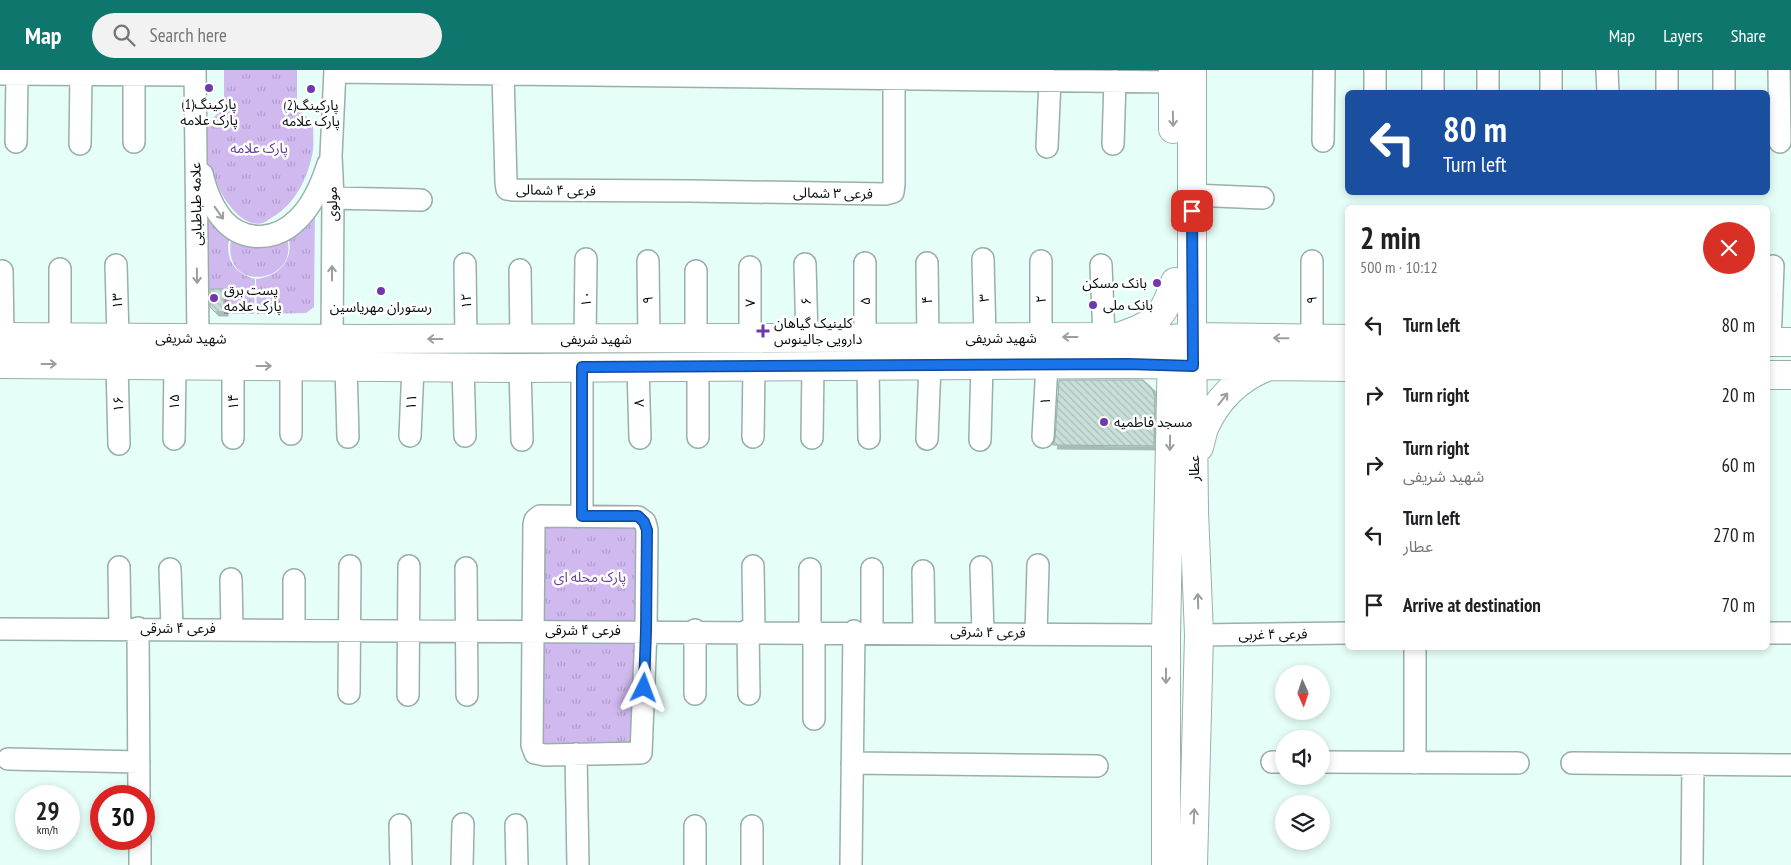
<!DOCTYPE html>
<meta charset="utf-8">
<style>
:root{--surface:#fff;--page:#f2f2f2;--text:#202124;--muted:#757577;--accent:#0f766e}
body{margin:0;font-family:"PT Sans Narrow","Noto Sans Arabic",sans-serif;background:var(--page);color:var(--text);height:100vh;display:flex;flex-direction:column;font-size:19px;white-space:nowrap}
*{box-sizing:border-box;margin:0}
p{font-size:16px;color:var(--muted)}
.icon{flex:none;width:28px;height:28px;fill:none;stroke:currentColor;stroke-width:2;stroke-linecap:round;stroke-linejoin:round}
.map{position:relative;flex:1;overflow:hidden}
.side{position:absolute;left:1345px;top:135px;width:425px;height:445px;display:flex;flex-direction:column;background:var(--surface);border-radius:8px;box-shadow:0 2px 8px #0003}
.side>*{flex:none}
.guide{position:absolute;left:1345px;top:20px;width:425px;height:105px;border-radius:8px;box-shadow:0 2px 8px #0003;background:#1a4fa0;color:#fff;overflow:hidden}
.needle{width:32px;rotate:177deg}
.tools{position:absolute;left:1275px;top:595px;display:grid;gap:10px}
.tools a{display:grid;place-items:center;width:55px;height:55px;border-radius:50%;background:var(--surface);box-shadow:0 2px 8px #0003;font-size:25px}
.speed{position:absolute;left:15px;top:715px;display:flex;gap:10px;font-size:25px;font-weight:700;text-align:center}
.speed>*{display:grid;place-content:center;width:65px;height:65px;border-radius:50%;background:var(--surface);box-shadow:0 2px 8px #0003;line-height:1}
.speed small{font-size:12px;font-weight:400}
.speed .limit{border:8px solid #d22;background:#fff;color:#111}
.pin{position:absolute;display:grid;place-items:center;width:42px;height:42px;color:#fff;margin:-21px;border-radius:10px;box-shadow:0 2px 8px #0006}
.me{position:absolute;width:55px;margin:-28px;rotate:3deg;stroke-linejoin:round;filter:drop-shadow(0 0 4px #0008)}
.turn{display:flex;align-items:center;gap:18px;height:105px;padding:0 15px;font-size:22px}
.turn .icon{width:65px;height:65px;stroke-width:2.5}
.turn b{display:block;font-size:35px;line-height:42px}
.round{display:grid;place-items:center;flex:none;width:52px;height:52px;border-radius:26px;background:var(--page)}
.summary{display:flex;align-items:center;justify-content:space-between;height:85px;padding:0 15px}
h1{font-size:30px;font-weight:600;line-height:38px}
ul{padding:0;list-style:none}
li{display:flex;align-items:center;gap:15px;height:70px;padding:0 15px}
li div{flex:1}
li b{display:block;font-size:19px}
li em{font-style:normal}
header{display:flex;align-items:center;gap:30px;box-sizing:border-box;height:70px;padding:0 25px;background:var(--accent);color:#fff}
header strong{font-size:24px}
nav{display:flex;gap:28px;margin-inline-start:auto;font-size:18px}
.search{width:350px;height:45px;background:var(--page);display:flex;align-items:center;gap:12px;box-sizing:border-box;padding:0 18px;border-radius:28px;color:var(--muted);font-size:19px}
.map>svg:first-child{display:block}
</style>
<header>
<strong>Map</strong>
<div class="search"><svg class="icon" aria-label="search" viewBox="0 0 24 24"><circle cx="10" cy="10" r="6"/><path d="M15 15l6 6"/></svg>Search here</div>
<nav><a>Map</a><a>Layers</a><a>Share</a></nav>
</header>
<div class="map">
<svg width="1791" height="795" viewBox="0 0 1791 795">
<defs>
<pattern id="grass-tufts" width="24" height="20" patternUnits="userSpaceOnUse" patternTransform="scale(1.25)"><rect width="24" height="20" fill="#cfb9ef"/><path d="M3 7l-1-3M5 7V3M7 7l1-3M15 17l-1-3M17 17v-4M19 17l1-3" fill="none" stroke="#b09ecc"/></pattern>
<pattern id="building-back-hatch" width="6" height="6" patternUnits="userSpaceOnUse" patternTransform="scale(1.25)"><rect width="6" height="6" fill="#c8dfd9"/><path d="M-1 5l2 2M0 0l6 6M5-1l2 2" fill="none" stroke="#aabeb9"/></pattern>
<filter id="shadow"><feDropShadow dx="4" dy="4" stdDeviation="0" flood-color="#0004"/></filter>
</defs>
<rect width="100%" height="100%" fill="#e6fef8"/>
<path fill="url(#grass-tufts)" d="M224,0H297V38L313,53C313,62 314,71 313,80C309,105 297,131 276,145C272,147 267,151 263,153C235,160 212,109 207,89C204,78 205,65 205,54L224,39Z
M315,137L314,237L306,243L257,244L256,209C279,207 295,189 288,166Z
M205,141L230,165C224,188 233,203 255,209L254,244H224V219H203Z
M232,165L286,166C304,214 217,227 232,165Z
M541,454L641,459L635,677H542Z"/>
<path fill="url(#building-back-hatch)" stroke="#98aea8" filter="url(#shadow)" d="M210,219H224V242H215L210,237Z
M1059,310H1143L1151,317L1155,327L1154,376L1053,375L1055,368Z"/>
<g fill="none" stroke-linecap="round" stroke-linejoin="round">
<g stroke="#99afaa" stroke-width="24">
<path id="minor" d="M195,0L198,268
M1488,0V22
M1551,0V22
M1607,0L1608,22
M1667,0V22
M1779,0L1780,72
M335,2L1173,12
M0,4L195,5
M503,4L506,112L507,119L514,120L690,121L886,124L893,122L894,114V8
M1375,22V0
M1433,22V0
M1724,22V0
M1323,71L1324,0
M16,72L17,5
M134,72V5
M80,74L81,6
M1113,74L1115,11
M1047,77L1050,10
M202,104C206,121 213,139 225,152C246,173 277,170 297,150C312,136 322,113 328,94
M1192,125L1263,128
M333,128L421,130
M983,189L985,268
M648,191L649,269
M1041,191V268
M1312,191V268
M927,193L928,268
M465,194L466,269
M805,194L807,268
M116,195L118,267
M1101,195L1104,267
M750,197V268
M60,199V267
M520,200L521,269
M2,201L3,267
M696,201V268
M865,268V193
M332,269L333,128L331,86L335,0
M585,269L586,189
M1770,272L1773,196
M117,295L119,374
M291,296V364
M868,296L869,368
M346,297L348,367
M463,297L465,366
M582,297V446
M638,297L640,368
M520,298L522,370
M410,366L413,297
M698,367V297
M753,367L754,296
M1043,367L1047,294
M233,368V296
M812,368L813,296
M174,369L175,295
M927,369L930,295
M980,370L982,295
M540,446L638,447L645,452L647,460L646,561L641,683L545,685L535,683L532,675L534,455L535,450Z
M753,496L754,560
M119,497L120,559
M981,497L983,562
M466,498L467,625
M170,499L172,558
M810,499V560
M923,501L924,561
M231,509L232,559
M294,510V558
M138,558L139,726
M0,559C389,558 778,560 1166,565
M748,560L749,624
M814,560V649
M872,561V499
M1036,563L1038,495
M1768,563H1791
M1199,565L1348,563
M349,623L350,496
M695,624V560
M408,625L409,496
M576,684L578,795
M8,689L139,692
M1272,692H1284
M1321,692L1518,693
M852,693L1097,696
M1415,693V578
M1572,693L1791,695
M400,755L401,795
M516,755L517,795
M695,756V795
M140,769V795
M462,795L463,754
M752,795V756
M851,795L854,561
M1692,795L1693,694"/>
</g>
<g stroke="#99afaa" stroke-width="30">
<path id="major" d="M1173,0V59
M1192,0V267L1194,441L1199,565L1193,795
M1121,266C1157,254 1163,247 1175,212
M0,267L362,269L1116,267L1172,269L1192,267L1348,269
M1768,272H1791
M0,294L520,298L1128,294L1348,297
M1768,305H1791
M1199,377C1201,371 1202,364 1204,358C1217,329 1240,307 1269,296
M1166,795V565L1172,277"/>
</g>
<use href="#minor" stroke="#fff" stroke-width="21"/>
<use href="#major" stroke="#fff" stroke-width="28"/>
</g>
<defs><path id="oneway-shaft" d="M-6 0H5M1.5-3L5.5 0L1.5 3" fill="none" stroke-width="1.6" stroke-linecap="round" stroke-linejoin="round" transform="scale(1.25)"/></defs>
<g stroke="#9b9e9e">
<use href="#oneway-shaft" transform="translate(1173 49) rotate(89)"/>
<use href="#oneway-shaft" transform="translate(219 143) rotate(55)"/>
<use href="#oneway-shaft" transform="translate(332 203) rotate(-90)"/>
<use href="#oneway-shaft" transform="translate(197 206) rotate(89)"/>
<use href="#oneway-shaft" transform="translate(1070 267) rotate(180)"/>
<use href="#oneway-shaft" transform="translate(1281 268) rotate(-179)"/>
<use href="#oneway-shaft" transform="translate(435 269) rotate(180)"/>
<use href="#oneway-shaft" transform="translate(49 294)"/>
<use href="#oneway-shaft" transform="translate(264 296)"/>
<use href="#oneway-shaft" transform="translate(1223 329) rotate(-52)"/>
<use href="#oneway-shaft" transform="translate(1170 373) rotate(91)"/>
<use href="#oneway-shaft" transform="translate(1198 531) rotate(-92)"/>
<use href="#oneway-shaft" transform="translate(1166 606) rotate(90)"/>
<use href="#oneway-shaft" transform="translate(1194 746) rotate(-88)"/>
</g>
<g fill="none" stroke-linecap="round" stroke-linejoin="round">
<g stroke="#114b97" stroke-width="12">
<path id="route" d="M644,618L646,561L647,460L644,452L638,446H582V297L1128,294L1193,296L1192,141"/>
</g>
<use href="#route" stroke="#1a73e8" stroke-width="9"/>
</g>
<g fill="#7337ac" stroke="#fff" stroke-width="2">
<circle cx="209" cy="18" r="5"/>
<circle cx="311" cy="19" r="5"/>
<circle cx="1157" cy="213" r="5"/>
<circle cx="381" cy="221" r="5"/>
<circle cx="214" cy="228" r="5"/>
<circle cx="1093" cy="235" r="5"/>
<path d="M760.5 253.5h5v5h5v5h-5v5h-5v-5h-5v-5h5z"/>
<circle cx="1104" cy="352" r="5"/>
</g>
<g text-anchor="middle" stroke-width="5" stroke-linejoin="round" paint-order="stroke">
<g font-size="14" fill="#060d0c" stroke="#fff" text-anchor="start">
<text x="209" y="39" text-anchor="middle">پارکینگ(1)<tspan x="209" dy="16">پارک علامه</tspan></text>
<text x="311" y="40" text-anchor="middle">پارکینگ(2)<tspan x="311" dy="16">پارک علامه</tspan></text>
<text x="1147" y="218" text-anchor="end">بانک مسکن</text>
<text x="224" y="225">پست برق<tspan x="224" dy="16">پارک علامه</tspan></text>
<text x="1103" y="240">بانک ملی</text>
<text x="381" y="242" text-anchor="middle">رستوران مهریاسین</text>
<text x="774" y="258">کلینیک گیاهان<tspan x="774" dy="16">دارویی جالینوس</tspan></text>
<text x="1114" y="357">مسجد فاطمیه</text>
</g>
<g font-size="14" fill="#673e94" stroke="#fff">
<text x="259" y="83">پارک علامه</text>
<text x="590" y="512">پارک محله ای</text>
</g>
<g font-size="14" fill="#060d0c" stroke="#fff">
<text transform="translate(556 120) rotate(1)" y="5">فرعی ۴ شمالی</text>
<text transform="translate(833 123) rotate(1)" y="5">فرعی ۳ شمالی</text>
<text transform="translate(196 134) rotate(-91)" y="5">علامه طباطبایی</text>
<text transform="translate(332 134) rotate(-91)" y="5">مولوی</text>
<text transform="translate(984 228) rotate(-91)" y="5">۳</text>
<text transform="translate(586 229) rotate(-89)" y="5">۱۰</text>
<text transform="translate(1041 229) rotate(-90)" y="5">۲</text>
<text transform="translate(648 230) rotate(-90)" y="5">۹</text>
<text transform="translate(927 230) rotate(-90)" y="5">۴</text>
<text transform="translate(1312 230) rotate(-90)" y="5">۹</text>
<text transform="translate(117 231) rotate(-91)" y="5">۱۳</text>
<text transform="translate(466 231) rotate(-91)" y="5">۱۲</text>
<text transform="translate(806 231) rotate(-91)" y="5">۶</text>
<text transform="translate(865 231) rotate(-90)" y="5">۵</text>
<text transform="translate(750 233) rotate(-90)" y="5">۷</text>
<text transform="translate(191 268) rotate(1)" y="5">شهید شریفی</text>
<text x="1001" y="273">شهید شریفی</text>
<text x="596" y="274">شهید شریفی</text>
<text transform="translate(1045 331) rotate(-88)" y="5">۱</text>
<text transform="translate(174 332) rotate(-90)" y="5">۱۵</text>
<text transform="translate(233 332) rotate(-90)" y="5">۱۴</text>
<text transform="translate(411 332) rotate(-87)" y="5">۱۱</text>
<text transform="translate(639 333) rotate(-91)" y="5">۸</text>
<text transform="translate(118 334) rotate(-91)" y="5">۱۶</text>
<text transform="translate(1194 398) rotate(-90)" y="5">عطار</text>
<text x="178" y="563">فرعی ۴ شرقی</text>
<text x="583" y="565">فرعی ۴ شرقی</text>
<text transform="translate(988 562) rotate(1)" y="5">فرعی ۴ شرقی</text>
<text transform="translate(1273 564) rotate(-1)" y="5">فرعی ۴ غربی</text>
</g>
</g>
</svg>
<div class="tools">
<a><svg class="needle" viewBox="-14 -14 28 28"><path d="M0-13l5 13h-10z" fill="#e53935"/><path d="M0 13l5-13h-10z" fill="#757577"/></svg></a>
<a><svg class="icon" aria-label="sound" viewBox="0 0 24 24"><path d="M4 9h4l5-4v14l-5-4H4zM17 9q2 3 0 6"/></svg></a>
<a><svg class="icon" aria-label="layers" viewBox="0 0 24 24"><path d="M12 4l9 5-9 5-9-5zM3 14l9 5 9-5"/></svg></a>
</div>
<div class="speed"><div>29<small>km/h</small></div><div class="limit">30</div></div>
<div class="pin" style="left:1192px;top:141px;background:#d93025"><svg class="icon" aria-label="arrive" viewBox="0 0 24 24"><path d="M6 21V4h12l-3 4 3 4H6"/></svg></div>
<svg class="me" style="left:644px;top:618px" viewBox="-20 -20 40 40"><path d="M0-17L14 15 0 8-14 15z" fill="#1a73e8" stroke="#fff" stroke-width="4"/></svg>
<div class="guide">
<div class="turn"><svg class="icon" aria-label="left" viewBox="0 0 24 24"><path d="M17 20v-9H6M10 6l-5 5 5 5"/></svg><div><b>80 m</b>Turn left</div></div>
</div>
<section class="side">
<div class="summary"><div><h1>2 min</h1><p>500 m · 10:12</p></div><a class="round" style="background:#d93025;color:#fff"><svg class="icon" aria-label="close" viewBox="0 0 24 24"><path d="M6 6l12 12M18 6L6 18"/></svg></a></div>
<ul>
<li><svg class="icon" aria-label="left" viewBox="0 0 24 24"><path d="M17 20v-9H6M10 6l-5 5 5 5"/></svg><div><b>Turn left</b></div><em>80 m</em></li>
<li><svg class="icon" aria-label="right" viewBox="0 0 24 24"><path d="M7 20v-9h11M14 6l5 5-5 5"/></svg><div><b>Turn right</b></div><em>20 m</em></li>
<li><svg class="icon" aria-label="right" viewBox="0 0 24 24"><path d="M7 20v-9h11M14 6l5 5-5 5"/></svg><div><b>Turn right</b><p>شهید شریفی</p></div><em>60 m</em></li>
<li><svg class="icon" aria-label="left" viewBox="0 0 24 24"><path d="M17 20v-9H6M10 6l-5 5 5 5"/></svg><div><b>Turn left</b><p>عطار</p></div><em>270 m</em></li>
<li><svg class="icon" aria-label="arrive" viewBox="0 0 24 24"><path d="M6 21V4h12l-3 4 3 4H6"/></svg><div><b>Arrive at destination</b></div><em>70 m</em></li>
</ul>
</section>
</div>
